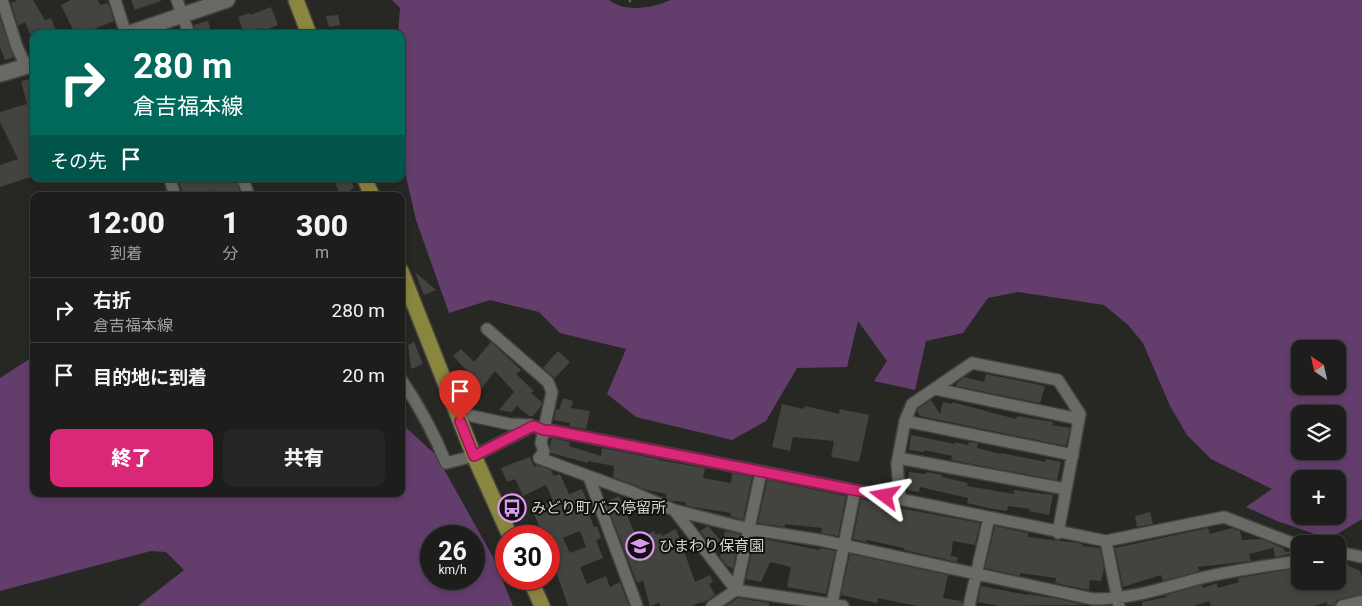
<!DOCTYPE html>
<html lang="ja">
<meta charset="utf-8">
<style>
:root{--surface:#1d1d1b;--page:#252624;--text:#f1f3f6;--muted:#a0a2a3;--line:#3b3b3a;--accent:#db2777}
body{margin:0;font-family:Roboto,"Noto Sans JP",sans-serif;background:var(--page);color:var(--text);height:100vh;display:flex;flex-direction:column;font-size:19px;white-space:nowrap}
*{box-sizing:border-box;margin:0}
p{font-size:16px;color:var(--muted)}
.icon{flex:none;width:28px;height:28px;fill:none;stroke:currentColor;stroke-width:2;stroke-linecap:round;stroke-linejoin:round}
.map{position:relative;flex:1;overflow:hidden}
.drawer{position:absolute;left:30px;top:192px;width:375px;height:305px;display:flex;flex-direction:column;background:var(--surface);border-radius:10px;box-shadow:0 2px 8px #0003,0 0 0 1px var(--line)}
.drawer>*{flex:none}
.banner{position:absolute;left:30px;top:30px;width:375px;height:152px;border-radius:10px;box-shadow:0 2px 8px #0003,0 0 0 1px var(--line);background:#00695c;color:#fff;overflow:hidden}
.needle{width:32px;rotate:326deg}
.tools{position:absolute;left:1291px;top:340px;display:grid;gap:10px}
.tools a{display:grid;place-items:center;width:55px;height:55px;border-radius:10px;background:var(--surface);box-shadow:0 2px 8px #0003,0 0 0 1px var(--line);font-size:25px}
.speed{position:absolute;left:420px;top:525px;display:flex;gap:10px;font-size:25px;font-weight:700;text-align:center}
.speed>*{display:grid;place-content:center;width:65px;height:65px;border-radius:50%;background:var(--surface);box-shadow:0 2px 8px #0003,0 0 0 1px var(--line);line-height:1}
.speed small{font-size:12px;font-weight:400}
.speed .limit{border:8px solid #d22;background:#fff;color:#111}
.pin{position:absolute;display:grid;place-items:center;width:42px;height:42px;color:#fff;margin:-51px -21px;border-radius:50% 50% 50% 0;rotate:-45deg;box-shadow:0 0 5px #0007}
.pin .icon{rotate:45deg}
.me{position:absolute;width:55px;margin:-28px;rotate:283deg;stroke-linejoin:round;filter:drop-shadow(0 0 4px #0008)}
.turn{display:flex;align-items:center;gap:18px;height:105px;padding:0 20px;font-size:22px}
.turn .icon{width:65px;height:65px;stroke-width:2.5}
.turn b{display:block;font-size:35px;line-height:42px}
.then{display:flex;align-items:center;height:48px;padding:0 20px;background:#0003;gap:10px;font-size:19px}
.eta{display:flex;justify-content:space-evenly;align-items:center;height:85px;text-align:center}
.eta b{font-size:30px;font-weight:800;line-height:35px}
.action{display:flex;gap:10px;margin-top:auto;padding:10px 20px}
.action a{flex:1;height:58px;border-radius:10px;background:var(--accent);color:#fff;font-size:20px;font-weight:800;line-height:58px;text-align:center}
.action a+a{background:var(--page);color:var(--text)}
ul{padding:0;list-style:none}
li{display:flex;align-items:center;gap:15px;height:65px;padding:0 20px;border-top:1px solid var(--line)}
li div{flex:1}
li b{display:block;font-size:19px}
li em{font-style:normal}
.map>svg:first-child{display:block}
</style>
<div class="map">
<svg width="1362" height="606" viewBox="0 0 1362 606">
<rect width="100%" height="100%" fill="#272724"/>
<path fill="#633e6d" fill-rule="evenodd" d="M392,0H609C626,13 652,8 671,0H1362V519L1329,539L1277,521L1246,507L1272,489L1211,459L1187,435L1170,406L1143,343L1128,325L1104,305L1018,292L988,298L963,333L926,341L915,390L874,381L887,361L858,321L847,367L797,368L766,421L732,440L636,417L607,394L626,349L560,333L539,312L490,300L449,313L416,220L401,155V34H398L400,8ZM1300,349H1338V386H1300ZM1300,414H1338V451H1300ZM1300,479H1338V516H1300Z
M34,356V494H401V423L436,455L493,557L513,606H138L184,570L166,552L151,551L0,591V378ZM431,536H474V579H431Z"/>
<path fill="#43433f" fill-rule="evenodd" d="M18,0H33L45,20L51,18L57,34H30L25,22L18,26L11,3Z
M71,0H98L100,5L108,3L114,21L82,34H75L61,5Z
M131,0H161V1L135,10Z
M271,7L278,25L261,32L260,28L244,34L238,17L250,13V15Z
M338,15L340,25L329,27L326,16Z
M0,18L14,57L5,60L0,47Z
M208,21L212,34H196L194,25Z
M34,78V176L0,187V165L18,159L0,122V112L27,104L21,81Z
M190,179H236L241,196H223L221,193L216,194L214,190L194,196H184L179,182Z
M333,179H350L354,188L350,190L352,196H341Z
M415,272L436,290L424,295Z
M414,342L423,364L411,369L408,345Z
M491,342L521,370L516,374L534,391L531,393L542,402L541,406L533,416H529L517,406L512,412L499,410L514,392L495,371L478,393L481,399L473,404L466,391L476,386L463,376L467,371L453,356L461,349L474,362Z
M558,351L570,362L555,378L543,368Z
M986,374L1045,386L1040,403L956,386L957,383L964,377L984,382Z
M563,398L573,401L571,408L590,411L586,429L569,426L570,423L554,420L556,409L559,410Z
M931,400L940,414L943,402L952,404V402L1016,419L1017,416L1053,422L1052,425L1070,428L1066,446L920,416L917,411L918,409Z
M782,404L804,409L805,406L839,414L840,409L869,415L859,462L831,457L834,441L793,437L790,451L772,447Z
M911,435L955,444V442L968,445L969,442L978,443L977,448L1001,454V453L1046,462V459L1061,462L1057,480L951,460L952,456L924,450V452L909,450Z
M552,438L570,442L569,446L601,456L602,448L658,459V460L705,468L703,478L731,483L732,473L752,477L743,520L730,516L731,513L693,507L686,505V502L672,501L666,498V494L647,490L613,477L614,466L588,461V463L551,453L550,446Z
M530,457L534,467L537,465L551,470L554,476L560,474L569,494L582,489L591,511L588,512L594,527L597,526L601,538L596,540L603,558L580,567L583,575L587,584L606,576L610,587L620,582L629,606H568L552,560L556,559L549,543V536H544L532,510L553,500L546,485L523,496L515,479L507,482L501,468ZM580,531L586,547L570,553L563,538Z
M909,472L926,474L927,472L942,475V477L968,483L967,486L991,490L1014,494V490L1053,495L1049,515L1029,511L1030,509L1008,506L1007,511L988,508L967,503L968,498L920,487L919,492L907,490Z
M767,480L846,496L838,536L821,533L822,528L785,524V527L758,523Z
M619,496L635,534L641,532L644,536L654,531L656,535L660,533L662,536L676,529L695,582L710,575L713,582L709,584L715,595L703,603L702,602L692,606H661L659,603L650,606L643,581L637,583L606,502Z
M861,499L896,506L899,508L980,523L975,545L953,541L951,556L958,557L957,562L904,550V548L867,540L866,542L853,539Z
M1150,512L1153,524L1137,527L1135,516Z
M708,526L721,541L714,549L700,531Z
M995,526L1028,533V537L1078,543L1082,544V546L1100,548L1104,569L1101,581L1090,580L1089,590L1055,583L1056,578L1020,573V576L985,568Z
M1208,528L1210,534L1232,528L1240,531L1242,540L1262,539L1283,548L1286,552L1292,551L1296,553L1275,557L1273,548L1249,554L1251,561L1198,567L1199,571L1163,581L1161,575L1123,587L1115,548Z
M725,531L740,534L733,569L726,565L720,557Z
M755,537L819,550L820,548L835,551L826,594L787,587L791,567L770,562L761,582L746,579Z
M850,554L948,575L943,598L962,601V606H917L878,598L877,603L841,595Z
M1338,561L1347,562L1349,566L1360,571L1362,576V594L1340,599L1336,601L1335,606L1327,605V602L1313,606H1211L1209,601L1193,606H1142V602L1167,597L1166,595L1202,585L1203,588L1217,583L1218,588L1239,582L1238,578L1300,568V581H1338Z
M981,586L1027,595V594L1053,598L1085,605L999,606L978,602Z
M738,598L769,603V606H726Z"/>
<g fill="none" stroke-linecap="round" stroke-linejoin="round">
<g stroke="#434340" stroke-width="14">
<path id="street" d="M2,0L17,47L26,66
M115,0L126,34
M177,0L189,34
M170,179L175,196
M243,179L249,196
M487,329L548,382L552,392L541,443L544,452L539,458L632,492L674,510L749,529L820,540L1093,599C1134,599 1162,588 1201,578C1233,570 1266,566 1299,561L1300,559
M401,379C419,406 434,433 446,463L474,456L533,426L544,431H555L855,490L1106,541L1224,517L1300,546
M935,389L1079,419
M472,416L509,424L531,425
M905,421L1073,455
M898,458L1066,489
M589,477L637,606
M900,500L897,464L905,421L912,404L972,363L1058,380L1080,414L1058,533
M674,510L736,590L843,606
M1106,541L1119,606
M1338,552L1362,557
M832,604L855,490
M712,606L736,590L761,472
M969,606L989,518
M1342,606L1362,601"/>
</g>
<g stroke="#434340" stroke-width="18">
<path id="secondary" d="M127,34L227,0
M0,74L34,64"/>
</g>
<g stroke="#434340" stroke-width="18">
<path id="primary" d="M296,0L309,34
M365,179L372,196
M401,271L474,456L510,536
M530,579L542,606"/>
</g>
<path stroke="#686865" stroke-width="2" stroke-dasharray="2.5 2.5" stroke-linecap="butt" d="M629,2L631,0"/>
<use href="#street" stroke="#696965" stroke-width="11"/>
<use href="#secondary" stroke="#696965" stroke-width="15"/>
<use href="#primary" stroke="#8a853f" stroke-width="15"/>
</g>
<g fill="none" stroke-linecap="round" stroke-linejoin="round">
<g stroke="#8e194d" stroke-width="12">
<path id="route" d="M460,421L474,456L533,426L544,430L555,431L885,496"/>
</g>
<use href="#route" stroke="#db2777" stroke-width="9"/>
</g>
<defs>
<g id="bus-ring" transform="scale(1.4375)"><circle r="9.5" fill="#10100f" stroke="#de98f2" stroke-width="1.5"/><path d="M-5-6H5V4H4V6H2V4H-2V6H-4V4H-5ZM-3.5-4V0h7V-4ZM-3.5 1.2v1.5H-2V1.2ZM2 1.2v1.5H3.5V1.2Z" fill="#de98f2"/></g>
<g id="school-ring" transform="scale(1.4375)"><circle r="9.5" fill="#10100f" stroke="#de98f2" stroke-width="1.5"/><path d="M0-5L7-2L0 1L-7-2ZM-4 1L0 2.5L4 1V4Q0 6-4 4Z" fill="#de98f2"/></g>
</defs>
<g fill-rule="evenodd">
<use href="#bus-ring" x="512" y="508"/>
<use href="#school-ring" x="640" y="546"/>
</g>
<g text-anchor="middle" stroke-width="4" stroke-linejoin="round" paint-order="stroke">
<g font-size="15" fill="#d5d5d3" stroke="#10100f" text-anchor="start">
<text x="531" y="513">みどり町バス停留所</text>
<text x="659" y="551">ひまわり保育園</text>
</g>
</g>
</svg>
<div class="tools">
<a><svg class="needle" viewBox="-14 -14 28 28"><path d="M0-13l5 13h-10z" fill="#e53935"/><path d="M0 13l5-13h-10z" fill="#a0a2a3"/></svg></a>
<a><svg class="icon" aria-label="layers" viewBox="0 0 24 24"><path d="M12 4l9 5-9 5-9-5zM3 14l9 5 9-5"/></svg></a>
<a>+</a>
<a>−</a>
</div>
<div class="speed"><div>26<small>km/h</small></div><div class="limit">30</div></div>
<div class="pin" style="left:460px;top:421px;background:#d93025"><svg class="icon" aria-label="arrive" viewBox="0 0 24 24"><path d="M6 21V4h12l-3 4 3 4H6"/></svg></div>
<svg class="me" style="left:885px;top:496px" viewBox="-20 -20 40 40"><path d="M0-17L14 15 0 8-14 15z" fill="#db2777" stroke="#fff" stroke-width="4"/></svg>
<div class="banner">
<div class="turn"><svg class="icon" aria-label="right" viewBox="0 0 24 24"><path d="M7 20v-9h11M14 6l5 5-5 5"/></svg><div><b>280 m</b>倉吉福本線</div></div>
<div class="then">その先<svg class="icon" aria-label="arrive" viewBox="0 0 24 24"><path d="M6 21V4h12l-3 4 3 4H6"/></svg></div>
</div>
<section class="drawer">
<div class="eta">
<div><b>12:00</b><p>到着</p></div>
<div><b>1</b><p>分</p></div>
<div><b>300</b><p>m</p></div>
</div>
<ul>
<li><svg class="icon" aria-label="right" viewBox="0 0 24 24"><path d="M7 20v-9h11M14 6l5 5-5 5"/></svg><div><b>右折</b><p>倉吉福本線</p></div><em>280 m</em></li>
<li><svg class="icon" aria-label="arrive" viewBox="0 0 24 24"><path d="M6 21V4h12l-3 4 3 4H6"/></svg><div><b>目的地に到着</b></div><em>20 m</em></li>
</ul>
<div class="action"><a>終了</a><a>共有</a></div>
</section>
</div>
